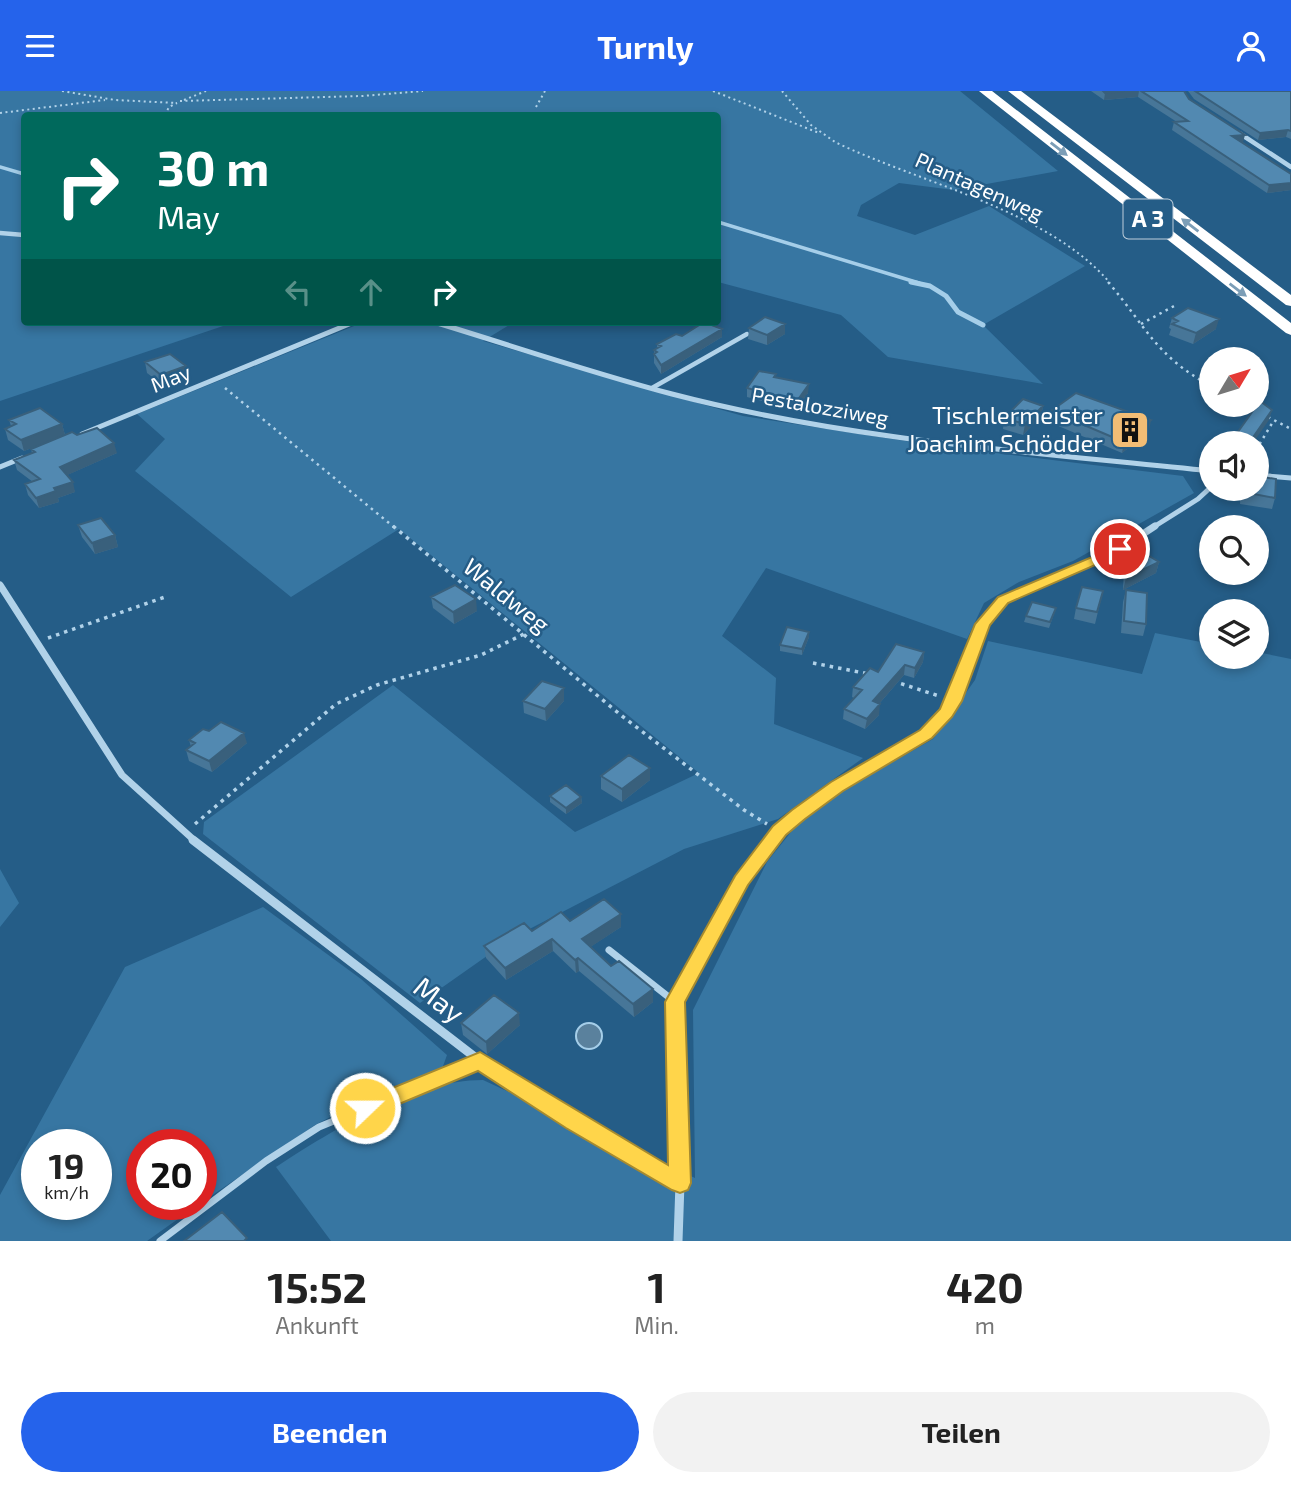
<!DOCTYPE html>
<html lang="de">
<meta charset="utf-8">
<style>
:root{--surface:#fff;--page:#f2f2f2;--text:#222;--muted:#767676;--accent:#2563eb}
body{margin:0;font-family:"Exo 2",sans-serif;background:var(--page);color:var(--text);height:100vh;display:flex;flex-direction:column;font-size:26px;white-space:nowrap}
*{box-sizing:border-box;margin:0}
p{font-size:23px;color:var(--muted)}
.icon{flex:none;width:38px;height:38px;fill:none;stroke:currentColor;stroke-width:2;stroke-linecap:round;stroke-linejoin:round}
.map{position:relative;height:1150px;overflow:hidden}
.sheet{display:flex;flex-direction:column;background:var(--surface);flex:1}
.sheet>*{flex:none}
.hud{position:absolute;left:21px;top:21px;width:700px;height:214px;border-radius:7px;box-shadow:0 4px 10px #0003;background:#00695c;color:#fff;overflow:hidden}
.needle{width:46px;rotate:52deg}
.buttons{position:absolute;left:1199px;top:256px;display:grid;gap:14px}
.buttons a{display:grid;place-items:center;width:70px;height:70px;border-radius:50%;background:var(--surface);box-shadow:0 4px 10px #0003;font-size:35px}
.speed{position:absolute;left:21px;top:1038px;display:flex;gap:14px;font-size:35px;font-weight:700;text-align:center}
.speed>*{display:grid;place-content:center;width:91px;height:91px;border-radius:50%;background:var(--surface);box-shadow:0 4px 10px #0003;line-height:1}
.speed small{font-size:18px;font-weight:400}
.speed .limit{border:10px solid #d22;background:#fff;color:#111}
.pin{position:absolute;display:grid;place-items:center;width:60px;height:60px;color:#fff;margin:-30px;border:4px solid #fff;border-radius:50%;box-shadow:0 2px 7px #0007}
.me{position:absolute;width:77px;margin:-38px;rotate:68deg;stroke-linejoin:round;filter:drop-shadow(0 0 5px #0008)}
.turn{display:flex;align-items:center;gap:24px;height:147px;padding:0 21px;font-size:32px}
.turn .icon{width:91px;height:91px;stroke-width:2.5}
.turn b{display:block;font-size:49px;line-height:60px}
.lanes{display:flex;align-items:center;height:66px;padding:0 21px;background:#0003;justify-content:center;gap:35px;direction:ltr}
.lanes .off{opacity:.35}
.eta{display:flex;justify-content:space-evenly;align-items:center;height:119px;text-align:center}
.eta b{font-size:42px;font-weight:700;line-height:49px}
.cta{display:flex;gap:14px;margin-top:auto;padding:14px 21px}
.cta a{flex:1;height:80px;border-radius:42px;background:var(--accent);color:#fff;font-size:28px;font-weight:700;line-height:80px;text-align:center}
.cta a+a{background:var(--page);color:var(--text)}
header{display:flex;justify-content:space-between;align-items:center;height:91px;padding:0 21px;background:var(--accent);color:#fff;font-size:32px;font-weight:700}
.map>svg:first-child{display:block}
</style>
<header><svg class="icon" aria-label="menu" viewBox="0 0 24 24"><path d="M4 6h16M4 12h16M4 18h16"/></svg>Turnly<svg class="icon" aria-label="person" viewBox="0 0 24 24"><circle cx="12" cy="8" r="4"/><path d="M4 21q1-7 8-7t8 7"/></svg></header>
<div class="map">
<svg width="1291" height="1150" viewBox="0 0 1291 1150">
<rect width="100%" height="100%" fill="#255d87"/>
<path fill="#3776a2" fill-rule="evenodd" d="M0,0H960L1058,80L954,99L899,92L861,114L857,125L915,144L989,115L1085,175L983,234L1043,293L888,266L841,224L718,191V24H24V231H235L0,310Z
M364,231H514L483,250L743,325L912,351V354L914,352L1183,385L1194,402L1073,470L1019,491L984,512L967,548L766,477L722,545L776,587L774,633L863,667L778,728L684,758L514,846L420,912L203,743L204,731L393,594L575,741L699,682L399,438L291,506L135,380L165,348L137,323Z
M1155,542L1211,553V565H1256L1257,561L1291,568V1150H331L276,1076C335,1038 412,989 483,989L695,1087L693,919L767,771L795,736L844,699L933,648L975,589L988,550L1142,583Z
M0,778L19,812L0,836Z
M263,816L361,888L447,964L442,978L369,1006L315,1034L201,1112V1054H142V1113H199L147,1150H0V1104L125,876ZM37,1054H96V1113H37Z"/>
<path fill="#5a819d" stroke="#a5cee9" stroke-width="2" d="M576 945a13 13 0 1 1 26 0a13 13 0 1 1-26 0Z"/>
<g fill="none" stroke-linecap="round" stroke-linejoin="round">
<path stroke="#a5cee9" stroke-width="3.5" d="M0,76L24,83
M718,131L919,192"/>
<path stroke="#a5cee9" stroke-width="5" d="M911,191L930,195L946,205L958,221L983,234"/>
<path stroke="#b1d2e9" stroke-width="2" stroke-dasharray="2 3.5" stroke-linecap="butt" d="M62,0L115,9L177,12
M713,0L819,42
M782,0L811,34L835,51C920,92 1048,119 1110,192
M184,9L206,0
M180,10L362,5L423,0
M536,16L545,0
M0,22L105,9
M165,24L169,16L177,12"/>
<path stroke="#b1d2e9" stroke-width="2.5" stroke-dasharray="2.5 4.5" stroke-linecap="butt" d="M1108,191C1146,235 1155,265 1211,295
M1141,233L1174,215
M225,297L395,437
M1245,313L1256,319
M1268,326L1291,338
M1256,359L1274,329"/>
<path stroke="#b1d2e9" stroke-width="3.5" stroke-dasharray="3.5 5" stroke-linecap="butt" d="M393,435L622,625L744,719L767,733
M48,547L165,506
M813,572L869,583
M893,590L939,605
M195,733L336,613L377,594L481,564L524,543"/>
<path stroke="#b1d2e9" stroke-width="4.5" d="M652,297L747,243"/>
<path stroke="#b1d2e9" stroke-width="7" d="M609,859L675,911
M160,1150L266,1070L319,1036L480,970"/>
<path stroke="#b1d2e9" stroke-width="4.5" d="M1239,42L1291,76
M0,142L24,144"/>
<path stroke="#b1d2e9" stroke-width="5" d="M434,231C513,255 592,282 672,303C848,349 1031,361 1211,380
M82,343L354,231
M0,376L22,367
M1256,384L1291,387
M1152,437L1198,408L1211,396"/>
<path stroke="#b1d2e9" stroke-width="7" d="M0,494L122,684L195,750
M771,750L779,740L837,695L926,643L954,610L983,532L1003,509L1120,458L1155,435"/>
<path stroke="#b1d2e9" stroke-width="9" d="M193,749L480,970L574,1030L680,1092
M678,1150L680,1092L675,911L741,790L772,749"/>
<path fill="#fff" fill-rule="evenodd" d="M979,0H992L1291,232V244L1286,242Z
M1008,0H1021L1291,204V215L1286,214Z"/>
</g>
<path fill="#477698" d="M1091,0H1184L1189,8L1243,51H1242L1291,83V99L1267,102L1172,39L1174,31H1177L1138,6L1104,9Z
M1188,0H1291V48L1286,46L1258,49L1194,8Z
M1172,227L1216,238L1193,253L1169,244L1171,238L1169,237Z
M785,233V243L767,254L748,248L749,237Z
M722,238V246L661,283L654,272V259L657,258V253L682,245Z
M145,271L186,275L188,286L163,294L147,282Z
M776,286L808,302L796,319L747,306V297Z
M1043,315L1041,325L1023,344L1003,338L1004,327Z
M1051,320L1149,340L1122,362L1049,331Z
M9,329L62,333L65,344L24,360L8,349L5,338L11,335Z
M77,344L117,362L67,384L75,401L58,407L59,411L39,417L28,404L25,393L33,391L17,379L14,369L32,362L31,358Z
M1241,397H1256L1275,407L1272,418L1240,413Z
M78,434L115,444L118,456L95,463L82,446Z
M1127,464L1159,471L1156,482L1123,499L1124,476Z
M1126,499L1146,533L1143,545L1121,542L1123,511Z
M1103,500L1095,533L1074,528L1076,517Z
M431,506L477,520L454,533L433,517Z
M1056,517L1049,537L1024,531L1026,525Z
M809,546L802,564L780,560V554Z
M924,561L923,571L914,587L904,584L879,613V624L865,638L843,628L844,618L854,607L852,606L853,596Z
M523,610H564L546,630L524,622Z
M189,649L247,652L212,681L189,670L186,659L191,656Z
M601,685L650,689L622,711L601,698Z
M550,705L581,706L582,712L566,723L550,711Z
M570,830L621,836L590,856L611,875L653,898V911L634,926L579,880L576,882L553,860L506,889L486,867L484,855L532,840Z
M461,932L520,934L487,963L463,944Z"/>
<path fill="#39607c" d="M1124,0H1139L1138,6L1104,9L1105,2Z
M1288,39L1286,46L1258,49L1260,42Z
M1245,44L1243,51L1231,52L1232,45Z
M1291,92V99L1267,102L1269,94Z
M1219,228L1216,238L1193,253L1196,242Z
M785,233V243L767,254V244Z
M722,238V246L661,283V274Z
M186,275L188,286L163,294L161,284Z
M809,293L808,302L796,319L797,310Z
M1043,315L1041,325L1023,344L1025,333Z
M1272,319L1269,329L1253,352H1249Z
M1151,329L1149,340L1122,362L1124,351Z
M62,333L65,344L24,360L21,349Z
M114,352L117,362L63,386L60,376Z
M73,391L75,401L58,407L59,411L39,417L36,407L54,397Z
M115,444L118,456L95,463L92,452Z
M1159,471L1156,482L1123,499L1126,487Z
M476,508L477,520L454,533L453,521Z
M809,541V546L802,564V558Z
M924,561L923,571L914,587L915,577Z
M905,574L904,584L872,621L873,610Z
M564,597V610L546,630L545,618Z
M880,613L879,624L865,638L867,628Z
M244,642L247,652L212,681L209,670Z
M650,677V689L622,711V698Z
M581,706L582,712L566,723V717Z
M621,823V836L583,861L582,848Z
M552,848L553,860L506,889L505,877Z
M578,867L579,880L576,882L575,869Z
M653,898V911L634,926L633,913Z
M519,922L520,934L487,963L486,951Z"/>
<path fill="#5289b1" stroke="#39607c" stroke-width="2" d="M1103,0H1124L1105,2Z
M1141,0H1184L1189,8L1245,44L1232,45L1291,83V92L1269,94L1174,31L1188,30Z
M1195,0H1291V40L1288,39L1260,42Z
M1188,217L1219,228L1196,242L1172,233L1178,230L1172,227Z
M765,226L785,233L767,244L749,237Z
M704,231L722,238L661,274L654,263L657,261L654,259L661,255L657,253L676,243L682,245Z
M170,263L186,275L161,284L145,271Z
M759,280L776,283L774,286L809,293L797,310L747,297Z
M1076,302L1151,329L1124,351L1051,320Z
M1023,308L1043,315L1025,333L1004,327Z
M1260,310L1272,319L1249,352H1230Z
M40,317L62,333L21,349L5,338L16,333L9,329Z
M97,337L114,352L60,376L73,391L54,397L56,400L36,407L25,393L40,388L14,369L35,361L31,358L72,341L77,344Z
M1256,385L1276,388L1275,407L1243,401L1244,397H1256Z
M101,427L115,444L92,452L78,434Z
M1139,459L1159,471L1126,487L1127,464Z
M455,494L476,508L453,521L431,506Z
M1082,496L1103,500L1097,521L1076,517Z
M1126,499L1147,502L1146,533L1124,530Z
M1032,511L1056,517L1050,531L1026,525Z
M787,536L809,541L802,558L780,554Z
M896,553L924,561L915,577L905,574L873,610L880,613L867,628L844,618L862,599L853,596L870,577L878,581Z
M542,590L564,597L545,618L523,610Z
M221,631L244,642L209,670L186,659L195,652L189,649L203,638L209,640Z
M629,664L650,677L622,698L601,685Z
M566,694L581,706L566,717L550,705Z
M604,808L621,823L582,848L611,875L619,870L653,898L633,913L578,867L575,869L552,848L505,877L484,855L524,832L532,840L561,821L570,830Z
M494,904L519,922L486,951L461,932Z
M222,1121L247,1147L244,1150H184Z"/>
<defs><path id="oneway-solid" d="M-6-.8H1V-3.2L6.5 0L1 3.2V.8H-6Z" transform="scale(1.75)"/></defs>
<g fill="#7c9eb7">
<use href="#oneway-solid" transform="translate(1059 58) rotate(38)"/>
<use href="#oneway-solid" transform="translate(1190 134) rotate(-143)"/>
<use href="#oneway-solid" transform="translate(1238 199) rotate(37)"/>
</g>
<path fill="#ffd54a" stroke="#a68a30" stroke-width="2" d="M1120,454L1127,458L1125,461L1008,512L990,534L962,610L952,626L932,647L843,700L805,728L786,744L748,794L685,911L691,1092L688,1099L680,1102L672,1099L566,1037L478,980L373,1024L365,1026L358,1024L354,1017L358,1011L480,961L668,1074L665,911L735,785L773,735L792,719L831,691L920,639L940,618L975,533L998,506Z"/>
<defs>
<g id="building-square" transform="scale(2.0125)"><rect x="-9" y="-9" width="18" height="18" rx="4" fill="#f2bd75" stroke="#255d87"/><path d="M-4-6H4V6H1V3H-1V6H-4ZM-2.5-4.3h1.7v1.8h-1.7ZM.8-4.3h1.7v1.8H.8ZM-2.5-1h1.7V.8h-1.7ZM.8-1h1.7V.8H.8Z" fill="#111"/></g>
</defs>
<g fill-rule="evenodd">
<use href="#building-square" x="1130" y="339"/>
</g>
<g text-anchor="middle" stroke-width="5" stroke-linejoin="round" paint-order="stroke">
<g font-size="21" fill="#fff" stroke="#255d87">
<text transform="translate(979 96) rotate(24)" y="7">Plantagenweg</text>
<text transform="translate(171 288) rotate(-22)" y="7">May</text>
<text transform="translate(820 316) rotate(10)" y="7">Pestalozziweg</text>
</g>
<rect fill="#255d87" stroke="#becedb" stroke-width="2" x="1123.5" y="108.5" width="49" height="39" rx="5"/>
<g font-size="23" font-weight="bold" fill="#fff">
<text x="1148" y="136">A 3</text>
</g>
<g font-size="24" fill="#fff" stroke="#255d87" text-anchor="end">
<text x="1103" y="333">Tischlermeister<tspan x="1103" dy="28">Joachim Schödder</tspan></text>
</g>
<g font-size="24" fill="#fff" stroke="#255d87">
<text transform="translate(506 505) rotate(39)" y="8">Waldweg</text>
</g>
<g font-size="28" fill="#fff" stroke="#255d87">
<text transform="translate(439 909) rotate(38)" y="10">May</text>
</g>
</g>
</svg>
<div class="buttons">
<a><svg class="needle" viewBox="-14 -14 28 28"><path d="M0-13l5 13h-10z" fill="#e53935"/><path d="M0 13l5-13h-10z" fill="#767676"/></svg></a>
<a><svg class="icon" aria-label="sound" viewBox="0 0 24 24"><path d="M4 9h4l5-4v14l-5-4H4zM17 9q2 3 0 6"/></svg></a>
<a><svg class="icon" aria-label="search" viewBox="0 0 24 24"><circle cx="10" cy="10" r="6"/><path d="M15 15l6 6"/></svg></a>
<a><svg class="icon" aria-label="layers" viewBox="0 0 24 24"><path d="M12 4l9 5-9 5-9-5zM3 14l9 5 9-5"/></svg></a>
</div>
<div class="speed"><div>19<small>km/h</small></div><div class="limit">20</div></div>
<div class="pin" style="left:1120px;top:458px;background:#d93025"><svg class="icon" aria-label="arrive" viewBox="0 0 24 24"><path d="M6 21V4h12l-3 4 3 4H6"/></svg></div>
<svg class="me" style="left:365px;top:1017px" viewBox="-20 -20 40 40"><circle r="17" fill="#ffd54a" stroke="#fff" stroke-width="3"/><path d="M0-11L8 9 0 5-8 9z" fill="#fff"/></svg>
<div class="hud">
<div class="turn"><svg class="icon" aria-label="right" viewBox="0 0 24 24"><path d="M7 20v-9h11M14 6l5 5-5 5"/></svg><div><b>30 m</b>May</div></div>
<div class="lanes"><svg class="icon off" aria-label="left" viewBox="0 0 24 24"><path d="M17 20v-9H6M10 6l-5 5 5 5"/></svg><svg class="icon off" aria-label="ahead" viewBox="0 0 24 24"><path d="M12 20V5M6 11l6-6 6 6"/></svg><svg class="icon" aria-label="right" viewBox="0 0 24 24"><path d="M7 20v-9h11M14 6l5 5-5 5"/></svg></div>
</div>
</div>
<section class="sheet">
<div class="eta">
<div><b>15:52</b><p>Ankunft</p></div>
<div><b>1</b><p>Min.</p></div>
<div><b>420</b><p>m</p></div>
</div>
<div class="cta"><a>Beenden</a><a>Teilen</a></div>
</section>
